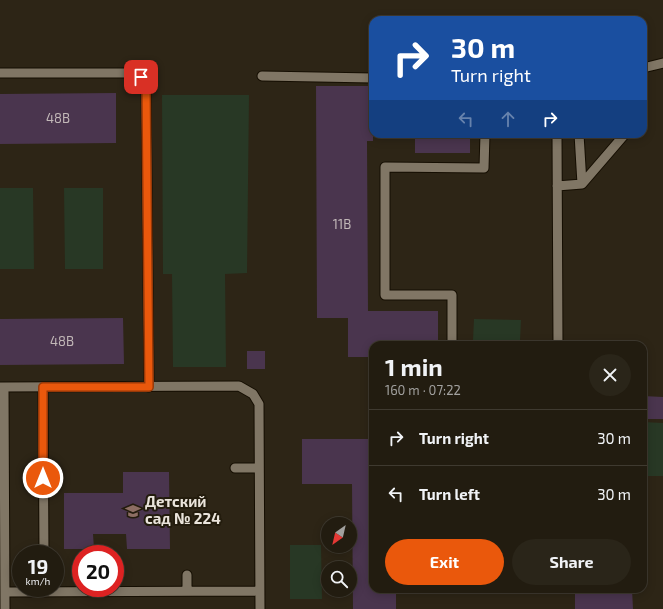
<!DOCTYPE html>
<meta charset="utf-8">
<style>
:root{--surface:#221c10;--page:#2a2519;--text:#f1f3f6;--muted:#a2a19f;--line:#3f3a30;--accent:#ea580c}
body{margin:0;font-family:"Exo 2",sans-serif;background:var(--page);color:var(--text);height:100vh;display:flex;flex-direction:column;font-size:15px;white-space:nowrap}
*{box-sizing:border-box;margin:0}
p{font-size:13px;color:var(--muted)}
.icon{flex:none;width:22px;height:22px;fill:none;stroke:currentColor;stroke-width:2;stroke-linecap:round;stroke-linejoin:round}
.map{position:relative;flex:1;overflow:hidden}
.side{position:absolute;left:369px;top:341px;width:278px;height:252px;display:flex;flex-direction:column;background:var(--surface);border-radius:12px;box-shadow:0 2px 10px #0003,0 0 0 1px var(--line)}
.side>*{flex:none}
.hud{position:absolute;left:369px;top:16px;width:278px;height:122px;border-radius:12px;box-shadow:0 2px 10px #0003,0 0 0 1px var(--line);background:#1a4fa0;color:#fff;overflow:hidden}
.needle{width:26px;rotate:214deg}
.buttons{position:absolute;left:321px;top:517px;display:grid;gap:8px}
.buttons a{display:grid;place-items:center;width:36px;height:36px;border-radius:50%;background:var(--surface);box-shadow:0 2px 10px #0003,0 0 0 1px var(--line);font-size:20px}
.speed{position:absolute;left:12px;top:545px;display:flex;gap:8px;font-size:20px;font-weight:700;text-align:center}
.speed>*{display:grid;place-content:center;width:52px;height:52px;border-radius:50%;background:var(--surface);box-shadow:0 2px 10px #0003,0 0 0 1px var(--line);line-height:1}
.speed small{font-size:10px;font-weight:400}
.speed .limit{border:6px solid #d22;background:#fff;color:#111}
.pin{position:absolute;display:grid;place-items:center;width:34px;height:34px;color:#fff;margin:-17px;border-radius:8px;box-shadow:0 2px 6px #0006}
.me{position:absolute;width:44px;margin:-22px;rotate:0deg;stroke-linejoin:round;filter:drop-shadow(0 0 3px #0008)}
.turn{display:flex;align-items:center;gap:14px;height:84px;padding:0 16px;font-size:18px}
.turn .icon{width:52px;height:52px;stroke-width:2.5}
.turn b{display:block;font-size:28px;line-height:34px}
.lanes{display:flex;align-items:center;height:38px;padding:0 16px;background:#0003;justify-content:center;gap:20px;direction:ltr}
.lanes .off{opacity:.35}
.round{display:grid;place-items:center;flex:none;width:42px;height:42px;border-radius:21px;background:var(--page)}
.head{display:flex;align-items:center;justify-content:space-between;height:68px;padding:0 16px}
h1{font-size:24px;font-weight:700;line-height:30px}
.button{display:flex;gap:8px;margin-top:auto;padding:8px 16px}
.button a{flex:1;height:46px;border-radius:24px;background:var(--accent);color:#fff;font-size:16px;font-weight:700;line-height:46px;text-align:center}
.button a+a{background:var(--page);color:var(--text)}
ul{padding:0;list-style:none}
li{display:flex;align-items:center;gap:12px;height:56px;padding:0 16px;border-top:1px solid var(--line)}
li div{flex:1}
li b{display:block;font-size:15px}
li em{font-style:normal}
.map>svg:first-child{display:block}
</style>
<div class="map">
<svg width="663" height="609" viewBox="0 0 663 609">
<rect width="100%" height="100%" fill="#2d2516"/>
<path fill="#283825" d="M162,95H249L247,273L225,274L226,367H173L172,274H163Z
M0,188H33L34,269H0Z
M64,188H103V269H65Z
M474,319L521,320L520,341L473,340Z
M643,422L663,423V476H643Z
M321,545L322,599H290V545Z"/>
<path fill="#4a354e" d="M316,86H373V141H367L368,311H438V345H373V357H348V318H317Z
M116,93V143L0,144V94Z
M415,134H470V153H415Z
M123,318L124,364L0,365V319Z
M247,351H265V369H247Z
M643,396L663,397V419H643Z
M302,439H373V589H396V609H353L352,484H302Z
M123,472H169L170,549H127L126,534H93L94,549H64V493H123Z
M575,589H632L633,609H575Z"/>
<g fill="none" stroke-linecap="round" stroke-linejoin="round">
<g stroke="#150e02" stroke-width="11">
<path id="lane" d="M643,68L663,63
M0,73H131L141,77L146,85L149,387
M262,76L373,78
M557,134L558,345
M579,134L582,184
M557,186L582,184L625,134
M452,345V295H385V167L484,168L485,134
M0,387L239,386L253,394L259,404L260,609
M4,387L5,609
M43,387L44,554
M235,468H259
M187,591V575
M5,592L260,591"/>
</g>
<use href="#lane" stroke="#807665" stroke-width="9"/>
</g>
<g fill="none" stroke-linecap="round" stroke-linejoin="round">
<g stroke="#983908" stroke-width="10">
<path id="route" d="M43,478V387H149L146,85L141,77"/>
</g>
<use href="#route" stroke="#ea580c" stroke-width="7"/>
</g>
<defs>
<g id="school-bare" transform="scale(1.2)"><path d="M0-5L7-2L0 1L-7-2ZM-4 1L0 2.5L4 1V4Q0 6-4 4Z" fill="#8d6e63" stroke="#231c0d" stroke-width="2.5" paint-order="stroke"/></g>
</defs>
<g fill-rule="evenodd">
<use href="#school-bare" x="133" y="511"/>
</g>
<g text-anchor="middle" stroke-width="4" stroke-linejoin="round" paint-order="stroke">
<g font-size="13" fill="#c2b8b8">
<text x="58" y="123">48В</text>
<text x="342" y="229">11В</text>
<text x="62" y="346">48В</text>
</g>
<g font-size="15" font-weight="bold" fill="#eae4db" stroke="#231c0d" text-anchor="start">
<text x="145" y="507">Детский<tspan x="145" dy="17">сад № 224</tspan></text>
</g>
</g>
</svg>
<div class="buttons">
<a><svg class="needle" viewBox="-14 -14 28 28"><path d="M0-13l5 13h-10z" fill="#e53935"/><path d="M0 13l5-13h-10z" fill="#a2a19f"/></svg></a>
<a><svg class="icon" aria-label="search" viewBox="0 0 24 24"><circle cx="10" cy="10" r="6"/><path d="M15 15l6 6"/></svg></a>
</div>
<div class="speed"><div>19<small>km/h</small></div><div class="limit">20</div></div>
<div class="pin" style="left:141px;top:77px;background:#d93025"><svg class="icon" aria-label="arrive" viewBox="0 0 24 24"><path d="M6 21V4h12l-3 4 3 4H6"/></svg></div>
<svg class="me" style="left:43px;top:478px" viewBox="-20 -20 40 40"><circle r="17" fill="#ea580c" stroke="#fff" stroke-width="3"/><path d="M0-11L8 9 0 5-8 9z" fill="#fff"/></svg>
<div class="hud">
<div class="turn"><svg class="icon" aria-label="right" viewBox="0 0 24 24"><path d="M7 20v-9h11M14 6l5 5-5 5"/></svg><div><b>30 m</b>Turn right</div></div>
<div class="lanes"><svg class="icon off" aria-label="left" viewBox="0 0 24 24"><path d="M17 20v-9H6M10 6l-5 5 5 5"/></svg><svg class="icon off" aria-label="ahead" viewBox="0 0 24 24"><path d="M12 20V5M6 11l6-6 6 6"/></svg><svg class="icon" aria-label="right" viewBox="0 0 24 24"><path d="M7 20v-9h11M14 6l5 5-5 5"/></svg></div>
</div>
<section class="side">
<div class="head"><div><h1>1 min</h1><p>160 m · 07:22</p></div><a class="round"><svg class="icon" aria-label="close" viewBox="0 0 24 24"><path d="M6 6l12 12M18 6L6 18"/></svg></a></div>
<ul>
<li><svg class="icon" aria-label="right" viewBox="0 0 24 24"><path d="M7 20v-9h11M14 6l5 5-5 5"/></svg><div><b>Turn right</b></div><em>30 m</em></li>
<li><svg class="icon" aria-label="left" viewBox="0 0 24 24"><path d="M17 20v-9H6M10 6l-5 5 5 5"/></svg><div><b>Turn left</b></div><em>30 m</em></li>
</ul>
<div class="button"><a>Exit</a><a>Share</a></div>
</section>
</div>
